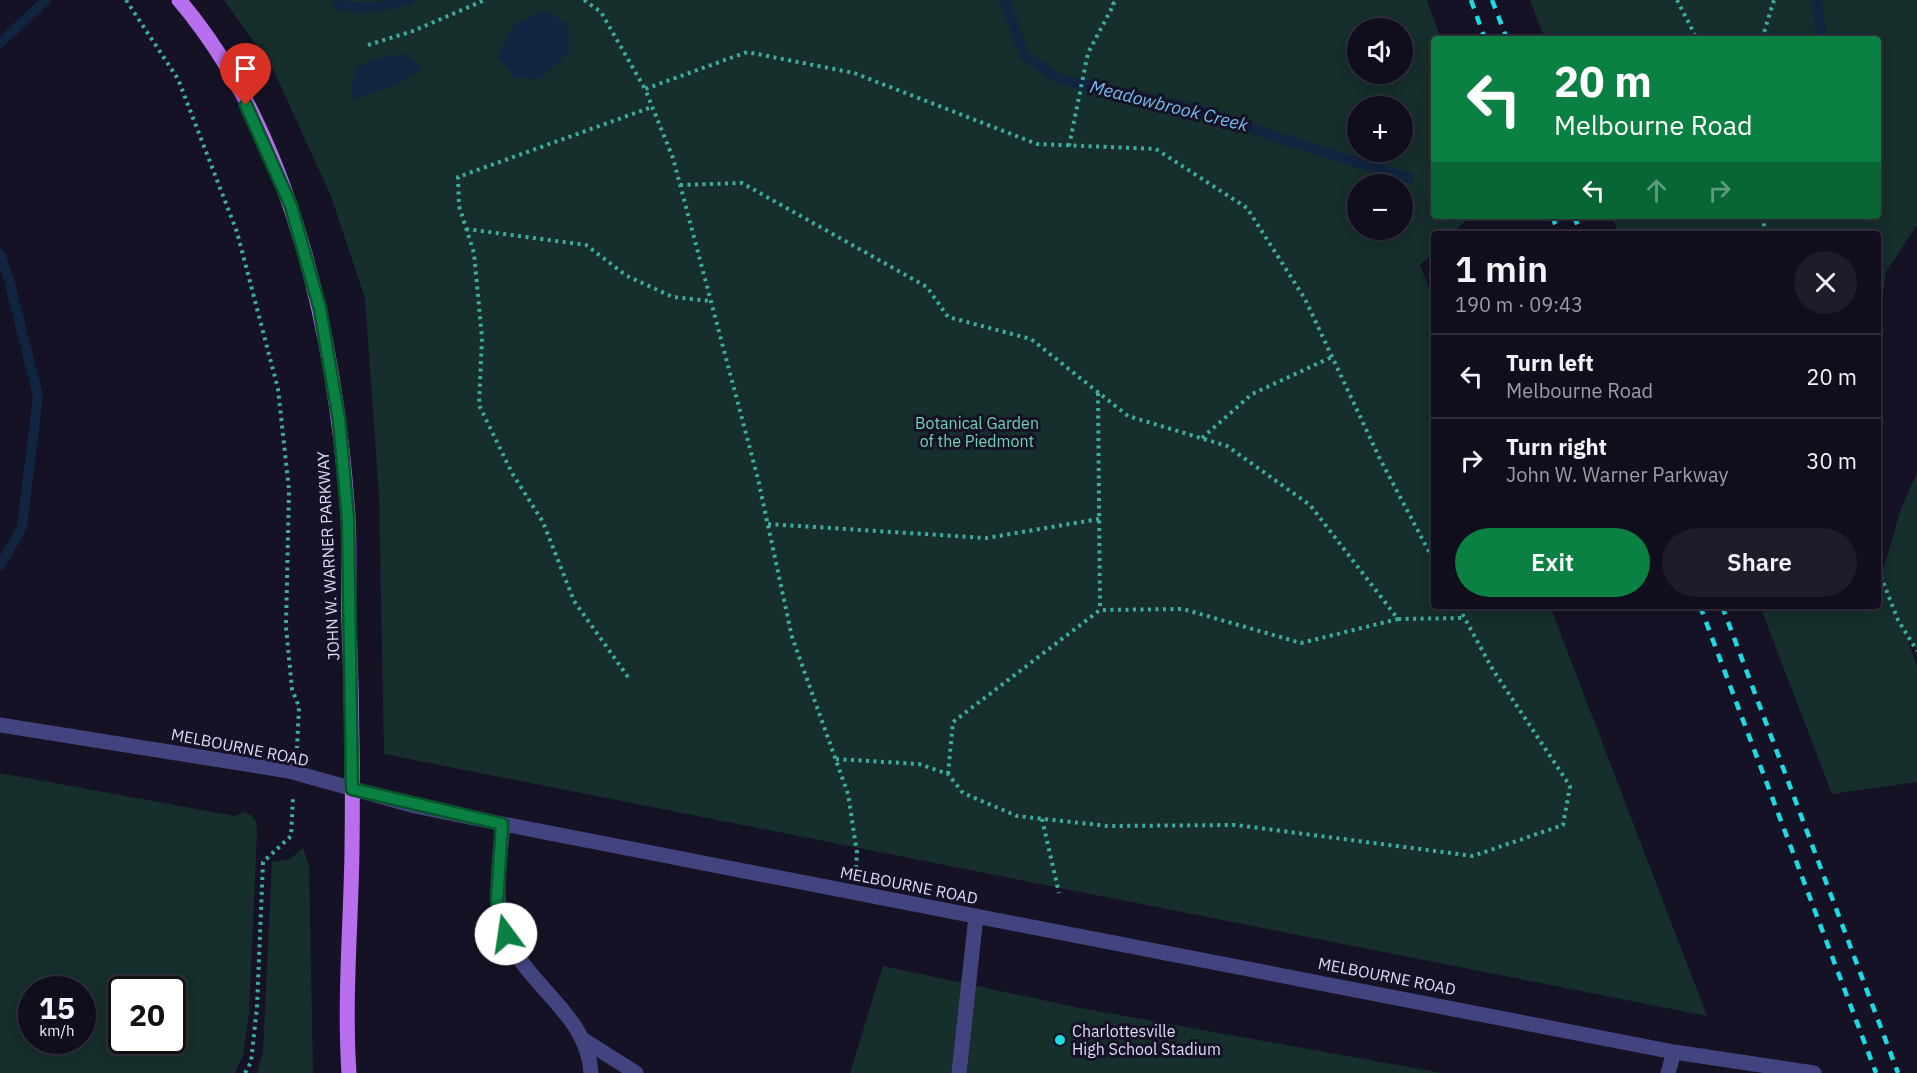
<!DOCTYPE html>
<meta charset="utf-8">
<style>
:root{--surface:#100e1c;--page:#1e1c29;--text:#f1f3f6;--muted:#9c9ca3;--line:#302e3b;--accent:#0b8043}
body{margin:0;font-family:"IBM Plex Sans",sans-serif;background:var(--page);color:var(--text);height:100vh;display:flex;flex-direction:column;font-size:22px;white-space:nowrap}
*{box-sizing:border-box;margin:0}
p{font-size:20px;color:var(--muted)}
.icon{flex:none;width:33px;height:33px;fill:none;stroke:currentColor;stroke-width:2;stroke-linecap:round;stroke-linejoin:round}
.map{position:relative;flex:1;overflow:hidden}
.panel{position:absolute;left:1431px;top:231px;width:450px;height:378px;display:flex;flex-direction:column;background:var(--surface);border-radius:6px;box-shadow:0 3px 15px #0003,0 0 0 2px var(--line)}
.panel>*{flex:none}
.top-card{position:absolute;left:1431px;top:36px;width:450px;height:183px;border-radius:6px;box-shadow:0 3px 15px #0003,0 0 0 2px var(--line);background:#0b8043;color:#fff;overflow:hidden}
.fabs{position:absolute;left:1347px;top:18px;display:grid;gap:12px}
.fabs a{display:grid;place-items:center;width:66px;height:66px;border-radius:50%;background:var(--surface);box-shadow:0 3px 15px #0003,0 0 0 2px var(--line);font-size:30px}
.speed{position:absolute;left:18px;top:976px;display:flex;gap:12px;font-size:30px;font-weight:700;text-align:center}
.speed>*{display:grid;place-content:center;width:78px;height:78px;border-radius:50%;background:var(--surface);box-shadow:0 3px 15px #0003,0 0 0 2px var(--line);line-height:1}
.speed small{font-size:15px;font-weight:400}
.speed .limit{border:3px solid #111;border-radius:9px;background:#fff;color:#111}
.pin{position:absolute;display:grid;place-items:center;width:51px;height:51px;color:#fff;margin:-62px -26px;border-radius:50% 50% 50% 0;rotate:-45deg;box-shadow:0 0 6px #0007}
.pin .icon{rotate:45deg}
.me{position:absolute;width:66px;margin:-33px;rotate:346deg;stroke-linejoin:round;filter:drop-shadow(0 0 4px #0008)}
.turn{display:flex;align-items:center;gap:21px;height:126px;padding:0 24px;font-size:27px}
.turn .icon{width:78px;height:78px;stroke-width:2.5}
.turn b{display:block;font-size:42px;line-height:51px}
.lanes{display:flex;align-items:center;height:57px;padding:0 24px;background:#0003;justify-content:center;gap:30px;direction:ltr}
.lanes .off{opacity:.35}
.round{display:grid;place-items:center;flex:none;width:63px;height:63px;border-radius:32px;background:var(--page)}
.head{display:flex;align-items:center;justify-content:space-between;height:102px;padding:0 24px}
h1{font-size:36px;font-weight:600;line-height:45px}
.primary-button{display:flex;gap:12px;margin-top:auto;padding:12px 24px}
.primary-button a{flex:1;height:69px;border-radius:36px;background:var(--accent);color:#fff;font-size:24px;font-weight:600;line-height:69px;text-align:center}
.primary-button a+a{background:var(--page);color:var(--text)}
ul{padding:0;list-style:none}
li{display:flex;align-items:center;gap:18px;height:84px;padding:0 24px;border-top:2px solid var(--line)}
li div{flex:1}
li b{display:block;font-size:22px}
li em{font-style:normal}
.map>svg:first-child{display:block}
</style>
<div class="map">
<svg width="1917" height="1073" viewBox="0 0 1917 1073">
<rect width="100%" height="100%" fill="#151225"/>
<path fill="#162f2c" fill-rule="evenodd" d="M224,0H1427L1441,39H1434V216H1471L1452,234H1434V252L1420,265L1434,301V606H1550L1707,1016L384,754L379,494L365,299L331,196L272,67ZM1358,28H1402V74H1358ZM1358,106H1402V152H1358ZM1358,184H1402V230H1358Z
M1530,0H1917V225L1886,272L1878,336V234H1619L1612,216H1878V39H1545Z
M1917,472V650L1907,637L1917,667V782L1832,794L1760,606H1878V556L1883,570L1900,512Z
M0,773L235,816L245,812C255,816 257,822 257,833L249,1012L243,1055L235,1073H0ZM32,990H82V1041H32ZM122,990H172V1041H122Z
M303,848L309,866L313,1073H257L263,1052L272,862L290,859Z
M883,966L1080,1008L1442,1073H850Z"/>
<path fill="#112440" d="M544,11L568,24L569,52L540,79L515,78L497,56L514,24Z
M405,54L423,69L395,85L353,100L351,85L357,67L377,58Z"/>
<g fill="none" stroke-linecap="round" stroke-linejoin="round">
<path stroke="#112440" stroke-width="10" d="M336,0L340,6L371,8L409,0
M1005,0L1024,55L1059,79L1203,111L1284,140L1409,178
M1817,0L1821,33L1818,39
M0,43L46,0
M0,254L9,280L38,396L22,527L0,566"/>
<path stroke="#3eac9f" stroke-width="4" stroke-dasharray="3 4.5" stroke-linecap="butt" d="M126,0L178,79L237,232L278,389L289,490L286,627L292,689L299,707L297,748
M584,0L601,12L645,89
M1677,0L1697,39
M1762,39L1774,0
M368,45L413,31L485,0
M1069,146L1088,53L1114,4L1109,0
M680,185L742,183L927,287L948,317L1031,339L1128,416L1227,446L1310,505L1398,619L1464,618
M1762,216L1766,234
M466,229L586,245L627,276L673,297L710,301
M1098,393L1100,610
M1202,438L1252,394L1332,357
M768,524L986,538L1099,519
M1878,569L1898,620L1917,651
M628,677L574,601L543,522L512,473L479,405L482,338L474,253L459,206L458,177L652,107
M836,759L919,764L948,774L963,793L1017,816L1108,826L1236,825L1473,856L1563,825L1570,786L1493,670L1458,606
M948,774L953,722L1100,610L1183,609L1301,643L1398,619
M1042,819L1059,893
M856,868L857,853L848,794L792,637L758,479L673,158L645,89L747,52L854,73L1037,144L1156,149L1247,208L1305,299L1380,459L1434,561
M245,1073L251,1062L257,1007L263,862L291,836L293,797"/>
<path stroke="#43447f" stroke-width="15" d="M0,725L289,771L415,806L503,824L1674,1052L1814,1073
M503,824C500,861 492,900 506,934C526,986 588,1014 591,1073
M584,1040L636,1073
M959,1073L976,916
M1668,1073L1674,1052"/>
<path stroke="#b76fee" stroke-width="15" d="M179,0C294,135 336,344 348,516C350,551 348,587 349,622C352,698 353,774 352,850C351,924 344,1000 349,1073"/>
<path stroke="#1ddbe5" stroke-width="4.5" stroke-dasharray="9 8" stroke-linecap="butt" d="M1471,0L1485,39
M1492,0L1507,39
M1552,216L1559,234
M1574,216L1581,234
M1700,606L1876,1073
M1722,606L1898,1073"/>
</g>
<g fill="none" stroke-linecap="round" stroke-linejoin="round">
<g stroke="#07532c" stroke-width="15">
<path id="route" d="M246,105L291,206L320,309L339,420L348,519L352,789L502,824L497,901L506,934"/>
</g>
<use href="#route" stroke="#0b8043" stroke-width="10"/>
</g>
<circle fill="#1ddbe5" stroke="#151225" stroke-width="2" cx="1060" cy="1040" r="6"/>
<g text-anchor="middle" stroke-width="6" stroke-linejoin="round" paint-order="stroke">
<g font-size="16" fill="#6fd3b4" stroke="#151225">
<text x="977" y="429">Botanical Garden<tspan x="977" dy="18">of the Piedmont</tspan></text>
</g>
<g font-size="16" fill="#dddbfb" stroke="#151225">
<text transform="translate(328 556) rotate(-93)" y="6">JOHN W. WARNER PARKWAY</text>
<text transform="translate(240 747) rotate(11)" y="6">MELBOURNE ROAD</text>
<text transform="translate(909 885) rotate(11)" y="6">MELBOURNE ROAD</text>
<text transform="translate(1387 976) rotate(11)" y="6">MELBOURNE ROAD</text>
</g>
<g font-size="16" fill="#dddbfb" stroke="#151225" text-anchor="start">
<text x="1072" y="1037">Charlottesville<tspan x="1072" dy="18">High School Stadium</tspan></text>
</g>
<g font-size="18" font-style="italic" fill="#75bdef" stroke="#151225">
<text transform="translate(1169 106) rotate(14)" y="6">Meadowbrook Creek</text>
</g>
</g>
</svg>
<div class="fabs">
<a><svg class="icon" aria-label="sound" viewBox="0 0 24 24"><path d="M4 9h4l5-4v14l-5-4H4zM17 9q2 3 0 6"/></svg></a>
<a>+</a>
<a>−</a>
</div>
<div class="speed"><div>15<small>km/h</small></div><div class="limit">20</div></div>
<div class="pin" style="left:246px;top:105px;background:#d93025"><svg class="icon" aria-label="arrive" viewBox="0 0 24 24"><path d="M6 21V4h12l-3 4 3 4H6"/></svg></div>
<svg class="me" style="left:506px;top:934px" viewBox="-20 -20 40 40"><circle r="19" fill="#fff"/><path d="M0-13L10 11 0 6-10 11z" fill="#0b8043"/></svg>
<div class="top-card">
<div class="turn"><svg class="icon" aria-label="left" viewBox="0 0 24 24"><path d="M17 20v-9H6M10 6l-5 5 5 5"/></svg><div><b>20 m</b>Melbourne Road</div></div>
<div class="lanes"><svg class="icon" aria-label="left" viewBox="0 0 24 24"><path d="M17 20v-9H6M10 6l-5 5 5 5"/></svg><svg class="icon off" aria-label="ahead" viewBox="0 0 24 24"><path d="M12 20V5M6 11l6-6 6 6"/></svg><svg class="icon off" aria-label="right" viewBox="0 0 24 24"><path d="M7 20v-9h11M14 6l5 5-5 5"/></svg></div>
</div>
<section class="panel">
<div class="head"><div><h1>1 min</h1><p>190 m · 09:43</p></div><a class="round"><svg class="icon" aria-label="close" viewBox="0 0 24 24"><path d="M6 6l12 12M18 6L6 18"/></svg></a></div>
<ul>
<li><svg class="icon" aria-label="left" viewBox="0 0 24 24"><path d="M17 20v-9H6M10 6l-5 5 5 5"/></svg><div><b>Turn left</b><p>Melbourne Road</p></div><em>20 m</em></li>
<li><svg class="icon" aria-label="right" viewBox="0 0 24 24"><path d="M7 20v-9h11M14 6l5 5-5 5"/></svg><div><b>Turn right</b><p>John W. Warner Parkway</p></div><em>30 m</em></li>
</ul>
<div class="primary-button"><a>Exit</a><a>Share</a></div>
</section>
</div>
